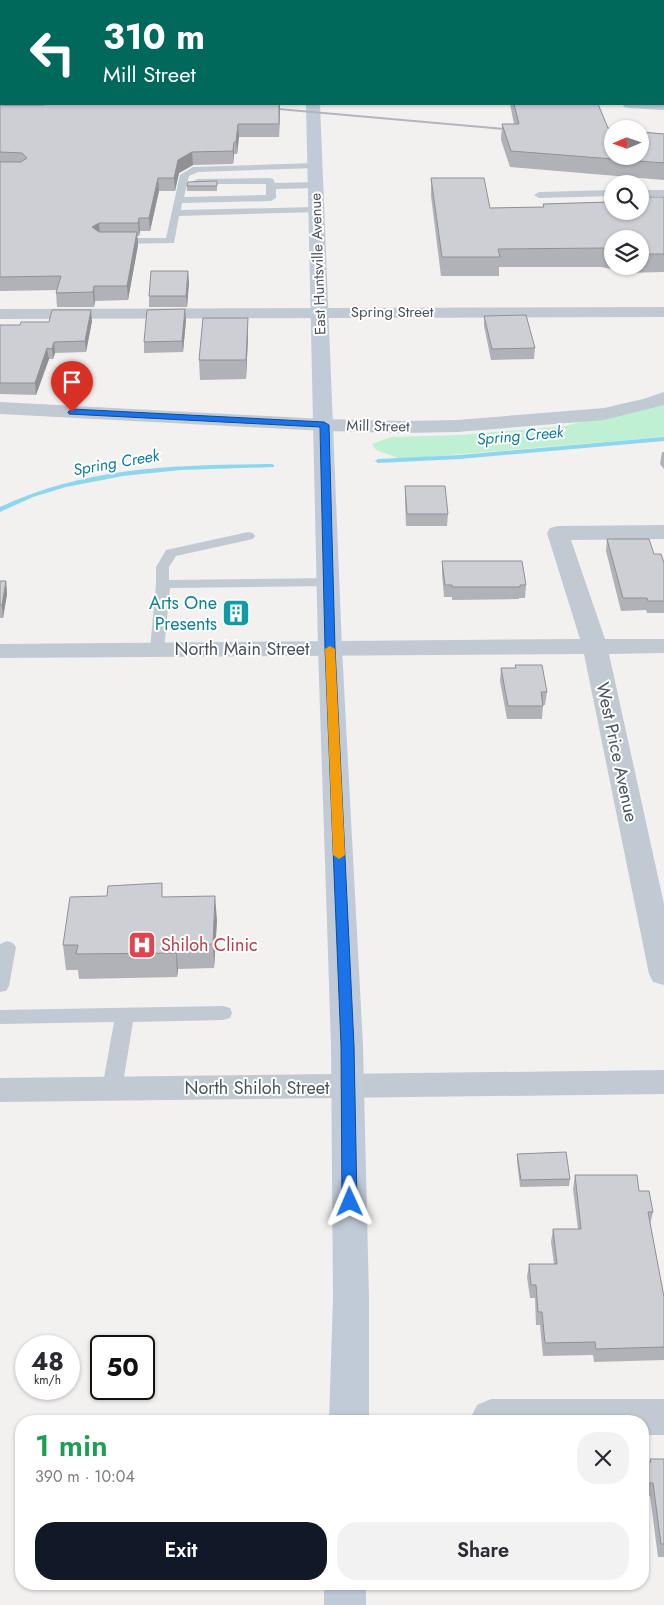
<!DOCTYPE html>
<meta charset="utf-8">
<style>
:root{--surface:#fff;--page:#f2f2f3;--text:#2b2b33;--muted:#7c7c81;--accent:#111827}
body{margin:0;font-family:Jost,sans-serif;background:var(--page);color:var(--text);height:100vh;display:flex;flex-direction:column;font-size:19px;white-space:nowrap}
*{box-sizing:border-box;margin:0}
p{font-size:16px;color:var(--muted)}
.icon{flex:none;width:28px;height:28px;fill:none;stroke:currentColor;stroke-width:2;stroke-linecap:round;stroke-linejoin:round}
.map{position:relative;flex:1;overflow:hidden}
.panel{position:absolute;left:15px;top:1415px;width:634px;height:175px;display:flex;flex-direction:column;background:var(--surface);border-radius:20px;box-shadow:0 1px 4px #0004}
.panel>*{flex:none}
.banner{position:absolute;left:0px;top:0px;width:665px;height:105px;box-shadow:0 1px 4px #0004;background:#00695c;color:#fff;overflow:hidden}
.needle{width:32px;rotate:268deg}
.buttons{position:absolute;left:604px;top:120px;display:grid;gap:10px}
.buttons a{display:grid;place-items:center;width:45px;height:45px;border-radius:50%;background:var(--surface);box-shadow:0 1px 4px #0004;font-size:25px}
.speed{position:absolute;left:15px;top:1335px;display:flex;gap:10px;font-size:25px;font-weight:700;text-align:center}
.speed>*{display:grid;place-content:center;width:65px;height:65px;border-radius:50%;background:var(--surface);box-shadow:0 1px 4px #0004;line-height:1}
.speed small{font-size:12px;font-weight:400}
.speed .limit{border:2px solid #111;border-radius:8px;background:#fff;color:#111}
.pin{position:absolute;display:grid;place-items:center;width:42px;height:42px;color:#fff;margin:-51px -21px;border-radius:50% 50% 50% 0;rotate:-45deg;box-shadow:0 0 5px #0007}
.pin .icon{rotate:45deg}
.me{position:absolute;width:55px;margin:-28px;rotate:359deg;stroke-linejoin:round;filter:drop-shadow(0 0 4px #0008)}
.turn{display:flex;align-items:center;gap:18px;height:105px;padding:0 20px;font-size:22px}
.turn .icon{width:65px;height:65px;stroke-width:2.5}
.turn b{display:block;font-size:35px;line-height:42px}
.round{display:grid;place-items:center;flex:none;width:52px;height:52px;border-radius:20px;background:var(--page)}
.summary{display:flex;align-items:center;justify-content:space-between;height:85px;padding:0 20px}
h1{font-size:30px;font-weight:600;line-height:38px;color:#1e9e55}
.action{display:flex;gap:10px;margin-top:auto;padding:10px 20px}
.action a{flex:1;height:58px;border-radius:20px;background:var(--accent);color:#fff;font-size:20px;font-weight:600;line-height:58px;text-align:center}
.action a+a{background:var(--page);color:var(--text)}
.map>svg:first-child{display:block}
</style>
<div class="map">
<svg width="664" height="1605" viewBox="0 0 664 1605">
<rect width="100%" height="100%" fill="#f3f0f0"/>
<path fill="#bff0d3" d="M664,398V437L401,459L376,450L372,444L391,437L460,435L566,426Z"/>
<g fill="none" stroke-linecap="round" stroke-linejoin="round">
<path fill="#8cd7ee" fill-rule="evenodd" d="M664,437V441L460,459L378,463L375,461L378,459L460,455Z
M272,464L274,465V467L181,470L123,476L66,487L33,497L0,512V507C87,466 178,465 272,464Z"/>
<path fill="#c1cad2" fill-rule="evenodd" d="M314,163L317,164V168L198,172L189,176L184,197L266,195V184H194L192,182L197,179L270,178L273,179L275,183L315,182L320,185L315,188L276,189V198L271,201L182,203L181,210L316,207L319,208V212L179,216L174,243L115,244L110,241L115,238H166L180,175L193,167Z
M612,190V196L539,198L534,195L539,192Z
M640,190H664V196H640Z
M248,532L253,533L255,536L253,539L176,556L169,567V580L329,578L336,582L329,586L170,588L164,649L162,652H152L150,649L156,584V567L166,550Z
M7,941L13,943L16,947L9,986L6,991L0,992V944Z
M223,1006L230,1008L232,1013L230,1018L223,1020L133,1022L122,1089L119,1094L112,1096L105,1094L102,1089L114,1022L0,1024V1010Z"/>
<path fill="#c1cad2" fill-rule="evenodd" d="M618,0H630V1H618Z
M664,102V110L629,108L624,107L622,104H664Z
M664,307V317L0,319V309Z
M664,392V405L604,420L457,432L402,433L324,431L0,414V402L324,419L402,421L457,420L604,408L643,399Z
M664,525V539L571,540L605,639H664V653L609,654L664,904V985L653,982L649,974L584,654L0,658V644L580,639L547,533L550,528L558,526Z
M664,1070V1094L0,1102V1078Z
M491,1399H664V1435H642V1421H473L471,1417L477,1405Z"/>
<path fill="#c1cbd7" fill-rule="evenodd" d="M304,0H316V1H304Z
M306,104H320L342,648L363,1046L369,1298V1421H329L333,1298L331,1046L318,648Z
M324,1584H366V1605H324Z"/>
<path stroke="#b2b5bb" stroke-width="2" d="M267,108L516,130"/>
</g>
<path fill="#b0b2b7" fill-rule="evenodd" d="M0,0H45V1H1V64H0Z
M500,0H594V1H500Z
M642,0H664V60V1H642Z
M44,104H280L279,137H239L237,154H234L233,164L193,165L179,173L175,191H159L150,231H140L139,236H137L138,245L128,300L95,301L94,307H57L56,293L57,290L0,291V106L44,105Z
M510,104H598L608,128L664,134V180L510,167L501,140L502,124H514Z
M431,178L490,208L543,207V204L607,202V197H664V272L622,273L621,271L601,267H499V276H441L431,196ZM612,239H640V266H612Z
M217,181V191H187V186Z
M189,282L187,307H149V296Z
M484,316L535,348L534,359L491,360L484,326Z
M248,318V337L246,379L200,380L199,360Z
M186,320L183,352L144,353V342Z
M92,321L86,352L55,353L53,359H49L36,395L0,394V325H20L49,322Z
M662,452H664V469L660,464Z
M405,486L448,514L447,526H406L405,498Z
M607,539L654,554L664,563V613H647L646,610L621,611L606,551Z
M442,561L526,585L525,598H519V599L452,600V597H444L442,574Z
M0,581H6L7,594L3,618H0Z
M515,665L547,692L545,705H543L542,719H507L500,681L501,668H515Z
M163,897L217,920L214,968L178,969L177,977L79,979L78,970H66L63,945Z
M517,1154L570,1179L569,1186L520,1187L517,1161Z
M575,1175L639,1191L653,1212L650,1225L664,1297V1360L594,1362L593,1355L543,1356L540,1325H536L535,1298H530L527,1277L529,1264H554L551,1242L553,1229H578L573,1189Z
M650,1459H664V1557H658L650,1496L642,1497V1462H650Z"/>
<path fill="#909195" d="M437,0H454V1H437Z
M279,104H280L279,137Z
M238,124L239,137L237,154L236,142Z
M234,142V154L233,164V151Z
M192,152L193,165L179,173L175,191L174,178L178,160Z
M158,178L159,191L150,231L149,218Z
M139,218L140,231L139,236L138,223Z
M99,223L100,236L92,227Z
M137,232L138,245L128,300L127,286Z
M188,271L189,282L187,307L186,296Z
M94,286L95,301L94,307L93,292Z
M185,309L186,320L183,352L182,341Z
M91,310L92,321L86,352L85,341Z
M248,318V337L246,379V360Z
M54,342L55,353L53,359L52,349Z
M47,348L49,359L36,395L35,383Z
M6,581L7,594L3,618L2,605Z
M215,896L217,920L214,968L213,944Z
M176,944L178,969L177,977L176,953Z"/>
<path fill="#cdcfd5" stroke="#909195" d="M0,0H39V1H1V51H0Z
M394,0H440V1H395Z
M648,0H664V48V1H649Z
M44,104H279V124H238L236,142H234L233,151L192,152L178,160L174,178H158L149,218H139L138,223H99L92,227L99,232H137L127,286H94L93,292L56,293L61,276L0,277V162H21L27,158L22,153L0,152V105H44Z
M514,104H598L608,128L613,129L612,156H640V132L664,134V163L511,151L502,124H519Z
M431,178H484L490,208L544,207L543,204L609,202L607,197H612V211H640V197H664V254H640V239H612V250L603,248L498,249L500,257H442Z
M217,181V186H187L188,182Z
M151,271H188L186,296H149Z
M185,309L182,341L144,342L147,310Z
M52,310H91L85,341L54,342L52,349L47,348L35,383H0V325H20L21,322H49Z
M526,315L535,348L492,349L484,316Z
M203,318H248L246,360H199Z
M405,486H445L448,514H407Z
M607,539H649L654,554H661L664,563V601H648L647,598H623Z
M442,561H522L526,585H520V587H452V585H445Z
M0,581H6L2,605H0Z
M515,665H542L547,692H541L543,706H508L501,668H516Z
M162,883V897L215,896L213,944H176V953L76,954L78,945H63L70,897L107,896L108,886Z
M566,1152L570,1179L521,1180L517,1154Z
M575,1175H637L639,1191H649L653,1212H648L664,1297V1347L596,1349L595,1342L545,1343L542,1312H538L536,1285H531L529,1264H557L553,1229H581Z
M650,1459H664V1544H661L653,1483H642V1462H651Z"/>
<path fill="#1a73e8" stroke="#114b97" d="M72,409L324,422L329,425L335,648L354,1046L357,1202L355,1207L350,1208L344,1207L342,1202L341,1046L325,648L320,427L69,414L68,412Z"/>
<path fill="#f59e0b" d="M330,646L335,649L345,855L339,859L333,855L325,649Z"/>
<defs>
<g id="building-square" transform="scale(1.4375)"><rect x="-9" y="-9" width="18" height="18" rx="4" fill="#0f9aa8" stroke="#fff"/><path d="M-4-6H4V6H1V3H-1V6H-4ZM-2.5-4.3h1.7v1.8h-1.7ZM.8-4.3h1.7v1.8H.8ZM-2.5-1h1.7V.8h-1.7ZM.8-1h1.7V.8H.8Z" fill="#fff"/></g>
<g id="hospital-square" transform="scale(1.4375)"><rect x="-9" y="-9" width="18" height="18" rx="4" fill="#e0444e" stroke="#fff"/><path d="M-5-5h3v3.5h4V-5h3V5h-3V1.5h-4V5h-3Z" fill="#fff"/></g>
</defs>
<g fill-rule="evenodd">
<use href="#building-square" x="236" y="613"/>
<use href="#hospital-square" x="142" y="945"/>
</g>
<g text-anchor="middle" stroke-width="4" stroke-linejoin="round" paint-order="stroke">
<g font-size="15" fill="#48535e" stroke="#fff">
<text transform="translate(318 264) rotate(-92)" y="5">East Huntsville Avenue</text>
<text x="392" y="317">Spring Street</text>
<text transform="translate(378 426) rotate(1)" y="5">Mill Street</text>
</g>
<g font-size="16" font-style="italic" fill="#0b7d9f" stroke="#fff">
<text transform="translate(520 435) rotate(-5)" y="6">Spring Creek</text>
<text transform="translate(116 462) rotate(-10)" y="6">Spring Creek</text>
</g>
<g font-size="18" fill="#0d838f" stroke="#fff" text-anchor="end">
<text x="217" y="609">Arts One<tspan x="217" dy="21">Presents</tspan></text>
</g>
<g font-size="18" fill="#48535e" stroke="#fff">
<text x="242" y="655">North Main Street</text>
<text transform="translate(617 752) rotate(78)" y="6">West Price Avenue</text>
<text x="257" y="1094">North Shiloh Street</text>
</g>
<g font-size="18" fill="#be3a42" stroke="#fff" text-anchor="start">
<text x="161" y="951">Shiloh Clinic</text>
</g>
</g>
</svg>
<div class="buttons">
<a><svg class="needle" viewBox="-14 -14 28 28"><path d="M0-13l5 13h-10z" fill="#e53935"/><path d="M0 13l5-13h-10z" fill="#7c7c81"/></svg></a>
<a><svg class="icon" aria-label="search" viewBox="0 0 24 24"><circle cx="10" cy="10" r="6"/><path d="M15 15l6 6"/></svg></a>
<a><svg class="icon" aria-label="layers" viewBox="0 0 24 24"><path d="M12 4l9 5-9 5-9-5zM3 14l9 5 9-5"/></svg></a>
</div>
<div class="speed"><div>48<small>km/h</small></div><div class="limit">50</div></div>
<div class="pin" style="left:72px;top:412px;background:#d93025"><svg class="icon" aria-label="arrive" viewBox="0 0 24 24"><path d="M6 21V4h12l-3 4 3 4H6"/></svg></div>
<svg class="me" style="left:350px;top:1202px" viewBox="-20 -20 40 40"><path d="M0-17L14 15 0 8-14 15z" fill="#1a73e8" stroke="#fff" stroke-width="4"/></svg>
<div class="banner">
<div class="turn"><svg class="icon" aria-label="left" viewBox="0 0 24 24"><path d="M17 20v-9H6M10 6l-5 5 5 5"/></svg><div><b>310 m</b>Mill Street</div></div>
</div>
<section class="panel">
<div class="summary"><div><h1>1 min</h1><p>390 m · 10:04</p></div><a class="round"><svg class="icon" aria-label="close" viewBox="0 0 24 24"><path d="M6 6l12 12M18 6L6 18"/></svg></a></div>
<div class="action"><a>Exit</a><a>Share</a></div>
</section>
</div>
